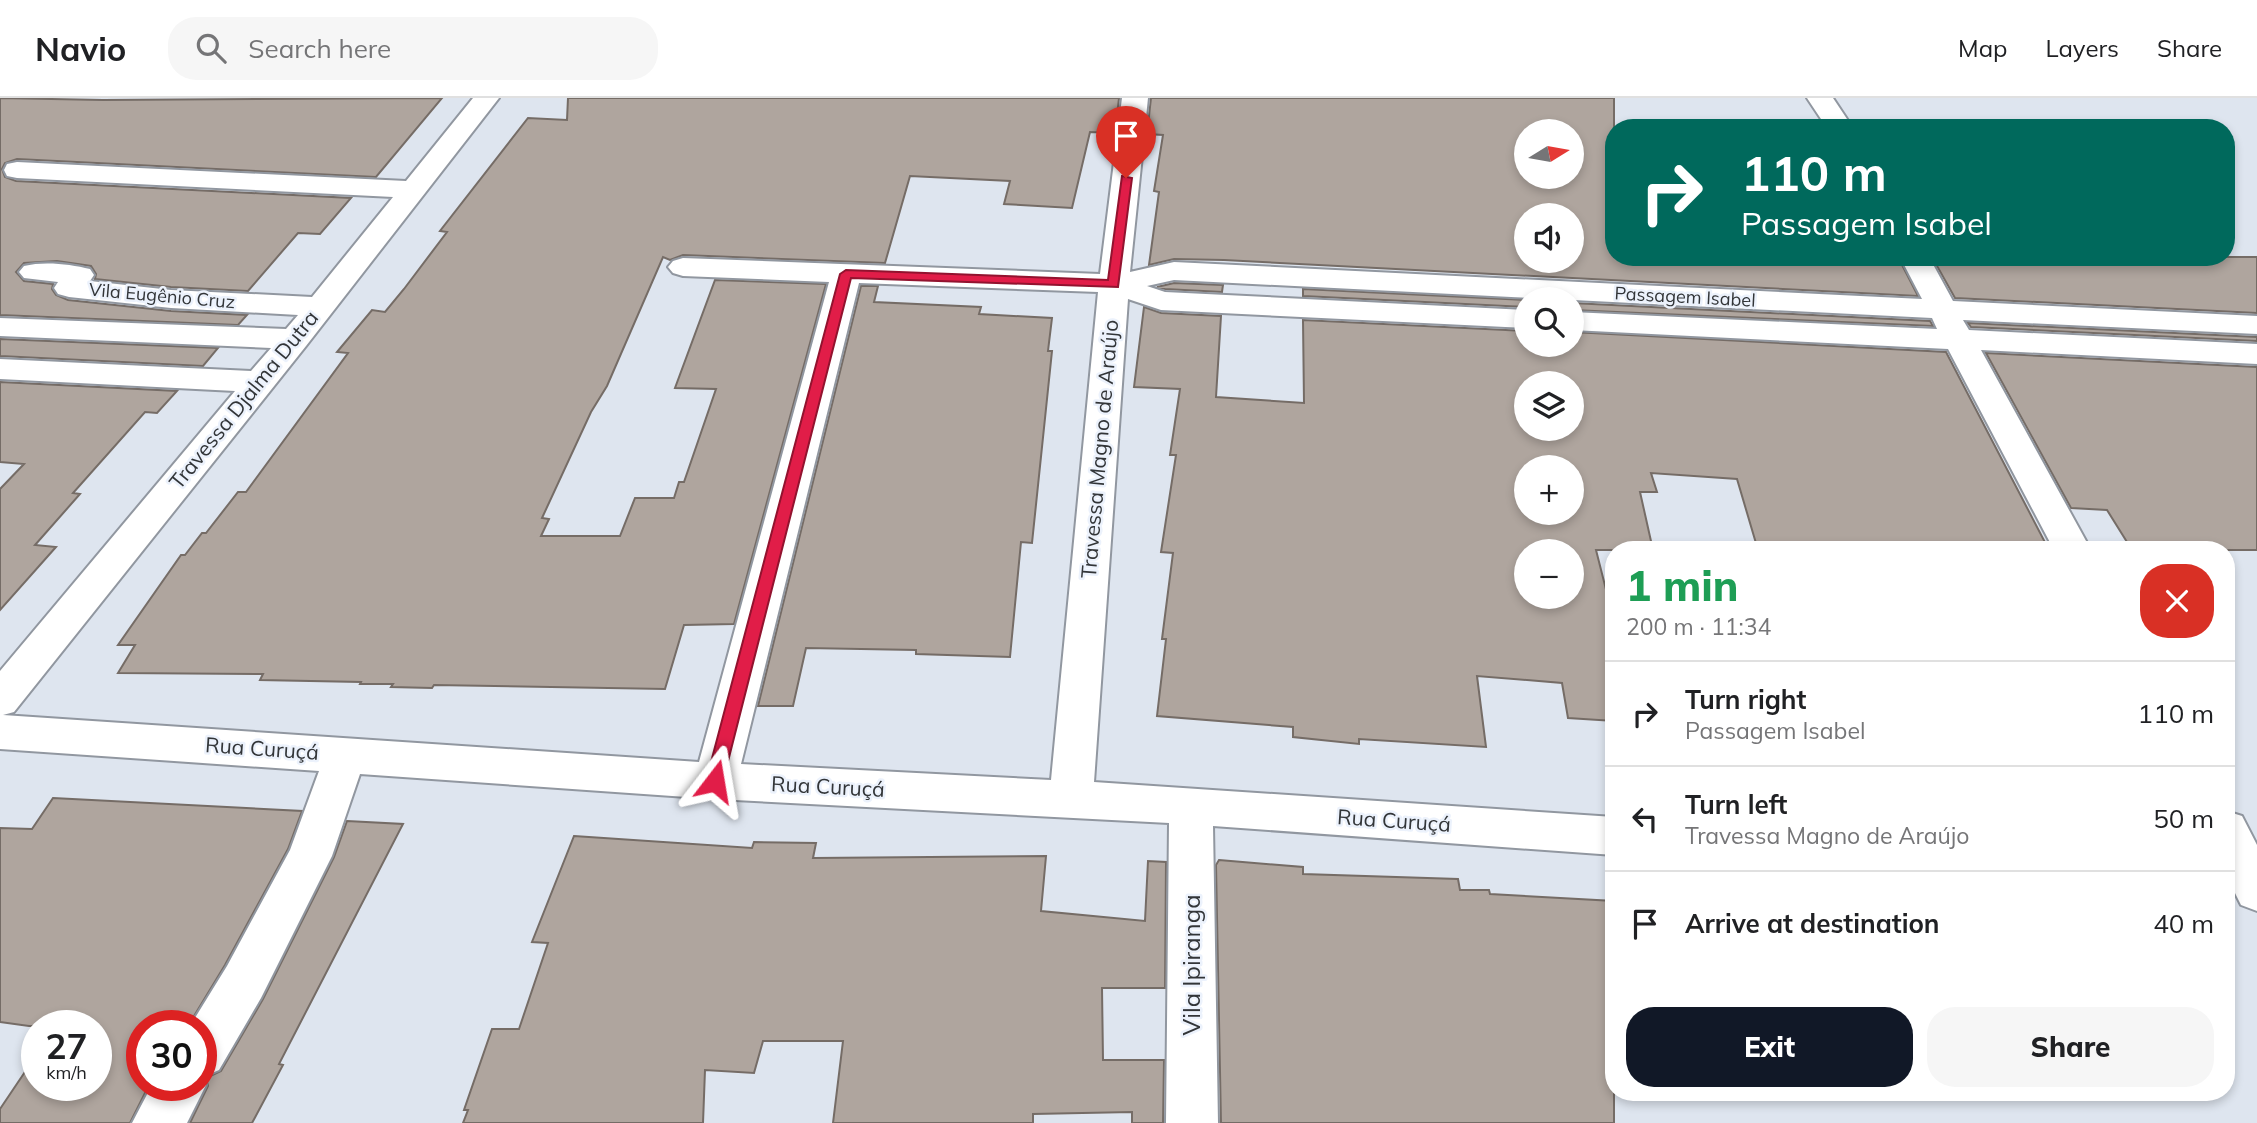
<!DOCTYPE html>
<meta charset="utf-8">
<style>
:root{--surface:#fff;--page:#f6f6f6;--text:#202124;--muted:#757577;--line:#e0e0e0;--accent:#111827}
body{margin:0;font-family:Mulish,sans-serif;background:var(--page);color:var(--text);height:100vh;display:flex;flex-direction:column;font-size:26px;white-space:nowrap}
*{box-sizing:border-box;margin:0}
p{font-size:23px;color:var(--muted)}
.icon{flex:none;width:38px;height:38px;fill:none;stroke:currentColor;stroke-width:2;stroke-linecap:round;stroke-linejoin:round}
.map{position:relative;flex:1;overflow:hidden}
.details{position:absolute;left:1605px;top:443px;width:630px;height:560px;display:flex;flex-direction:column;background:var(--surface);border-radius:28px;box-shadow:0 4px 10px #0003}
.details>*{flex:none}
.hud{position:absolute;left:1605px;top:21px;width:630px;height:147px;border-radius:28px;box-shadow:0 4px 10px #0003;background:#00695c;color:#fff;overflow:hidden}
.needle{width:46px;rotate:79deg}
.fabs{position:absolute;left:1514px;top:21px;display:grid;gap:14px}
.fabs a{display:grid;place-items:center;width:70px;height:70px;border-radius:50%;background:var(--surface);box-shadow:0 4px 10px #0003;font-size:35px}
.speed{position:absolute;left:21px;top:912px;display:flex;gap:14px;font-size:35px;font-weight:700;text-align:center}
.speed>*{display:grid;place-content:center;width:91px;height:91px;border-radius:50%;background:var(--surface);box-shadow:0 4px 10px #0003;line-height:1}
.speed small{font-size:18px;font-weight:400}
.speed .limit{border:10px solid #d22;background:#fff;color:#111}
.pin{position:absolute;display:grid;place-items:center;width:60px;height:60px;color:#fff;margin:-72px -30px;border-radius:50% 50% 50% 0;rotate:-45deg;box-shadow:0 0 7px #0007}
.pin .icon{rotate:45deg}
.me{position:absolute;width:77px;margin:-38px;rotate:14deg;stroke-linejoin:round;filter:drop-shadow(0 0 5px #0008)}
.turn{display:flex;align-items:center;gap:24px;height:147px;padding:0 21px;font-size:32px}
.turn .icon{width:91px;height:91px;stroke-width:2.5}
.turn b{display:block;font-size:49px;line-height:60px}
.round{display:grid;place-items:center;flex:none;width:74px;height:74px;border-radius:28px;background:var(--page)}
.head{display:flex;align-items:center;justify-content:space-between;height:119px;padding:0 21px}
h1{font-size:42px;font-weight:800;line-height:52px;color:#1e9e55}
.primary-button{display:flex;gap:14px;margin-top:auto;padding:14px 21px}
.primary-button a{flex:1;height:80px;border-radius:28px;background:var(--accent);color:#fff;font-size:28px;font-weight:800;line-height:80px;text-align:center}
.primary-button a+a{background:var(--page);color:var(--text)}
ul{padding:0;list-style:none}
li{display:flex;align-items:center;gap:21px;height:105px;padding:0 21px;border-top:2px solid var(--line)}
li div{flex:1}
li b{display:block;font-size:26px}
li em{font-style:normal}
header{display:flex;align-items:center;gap:42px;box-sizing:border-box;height:98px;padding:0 35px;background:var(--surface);border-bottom:2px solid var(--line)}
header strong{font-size:33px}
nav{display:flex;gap:38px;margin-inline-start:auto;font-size:24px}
.search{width:490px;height:63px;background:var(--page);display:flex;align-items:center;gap:18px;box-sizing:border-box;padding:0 24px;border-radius:28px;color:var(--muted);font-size:26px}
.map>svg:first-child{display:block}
</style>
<header>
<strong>Navio</strong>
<div class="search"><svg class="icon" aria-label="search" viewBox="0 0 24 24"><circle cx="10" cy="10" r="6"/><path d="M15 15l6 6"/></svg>Search here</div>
<nav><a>Map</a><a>Layers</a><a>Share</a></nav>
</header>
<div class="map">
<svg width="2257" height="1025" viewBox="0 0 2257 1025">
<rect width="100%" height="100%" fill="#dee5ef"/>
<path fill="#afa59e" stroke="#756c66" stroke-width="2" fill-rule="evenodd" d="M0,0L103,2L442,0L376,79L17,61L5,65L2,71L5,79L16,83L351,100L320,136L298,135L248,193L171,189L95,181L96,176L91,168L57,163L24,165L16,174L24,183L53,186L52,191L56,197L68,202L171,213L247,217L238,227L0,217Z
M568,0H1119L1115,35L1090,34L1072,110L1004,106L1010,83L910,78L885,165L683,157L670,162L663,159L607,288L591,314L542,420L549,421L541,438H620L635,400H674L679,384H684L716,291L675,290L715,182L826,186L734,526L684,527L665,591L434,587L432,590L391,589L393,586H360L361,584L260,582L263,576L118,575L135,547H118L181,457H185L202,435H206L238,394H246L348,255L337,254L372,212L385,214L404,191L447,134L440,133L528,20L567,22Z
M1151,0H1614V159H1898L1918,198L1224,162L1174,161L1149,167L1159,94L1154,93L1163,37L1147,36ZM1526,33H1572V79H1526ZM1526,117H1572V163H1526Z
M1932,159H2257V215L1955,200Z
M1174,185L1223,187L1222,194L1165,191L1157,189Z
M861,188H878L874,204L981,209L979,216L1052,220L1048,253H1052L1032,445L1021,444L1010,559L916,556V552L806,550L793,608H758Z
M1303,191L1526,202V209L1303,198Z
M1572,205L1930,223L1933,228L1572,212Z
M1144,209L1161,215L1221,218L1216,299L1304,305L1303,222L1526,233V247H1572V234L1946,254L2049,452H1758L1737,381L1651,375L1657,394H1640L1653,452H1596L1614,523V623L1568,620L1562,585L1477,578L1486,649L1359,641V646L1293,639V629L1157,618L1166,541H1162L1173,455L1161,454L1176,357H1170L1180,291L1134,289ZM1526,285H1572V331H1526ZM1526,369H1572V415H1526ZM1526,453H1572V499H1526Z
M1968,225L2257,239V243L1971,229Z
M0,241L218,250L203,268L0,258Z
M1986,255L2257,269V452H2132L2107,412L2071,410Z
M0,284L177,293L157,315L145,314L73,395L80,396L35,447L56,449L0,512V391L24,366L0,364Z
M53,700L302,713L288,751L225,867L188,928H142V987H149L130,1025H0V1011L37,956V987H96V928H29L0,924V730L32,731Z
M347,723L403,726L279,966L283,967L252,1025H190L208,988L206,980L221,973L263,901L334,759Z
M574,738L752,750L754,744L816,745L813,760L1046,758L1041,813L1145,823L1148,763L1166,764L1165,890H1102L1103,962H1164L1163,1025H1132V1014L1033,1016V1025H833L843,943H763L754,975L705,972L703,1025H463L468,1012H464L492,931H519L548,845L532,844Z
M1219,762L1303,769V776L1458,781L1460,792H1489L1490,796L1614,803V1025H1221L1216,767Z"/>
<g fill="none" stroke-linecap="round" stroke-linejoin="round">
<g stroke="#9197a0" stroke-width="4">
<path id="minor" d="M473,0H499L306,248L14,614L3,617L699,664L829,184L683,178L673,175L668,169L673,163L683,160L1100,176L1122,0H1148L1130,174L1174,164L1922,201L1900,159H1929L1953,203L2257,218V236L1963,222L1969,232L2257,246V266L1981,252L2091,452H2054L1948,251L1572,232V214L1937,231L1932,220L1174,182L1147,188L1165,194L1526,212V230L1161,212L1128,201L1094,684L1614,719V757L1213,728L1218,1025H1166L1169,725L715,701L360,676L332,758L261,900L219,972L203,979L206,987L187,1025H132L152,987H201V928H190L227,868L290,752L319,673L0,651V573L235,293L0,281V261L251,273L271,250L0,238V220L286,231L298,217L171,210L69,199L58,196L54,190L58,184L24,180L19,174L24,168C44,163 70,166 90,171L94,177L90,183L171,192L312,199L393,99L17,80L7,78L4,72L7,66L17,64L406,83ZM859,185L1098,194L1051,682L741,666Z
M1807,0H1833L1853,30H1827Z
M2226,713L2242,718L2257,747V813L2241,807L2226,777Z"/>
</g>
<use href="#minor" fill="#fff" fill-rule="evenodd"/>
</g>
<path fill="#e11d48" stroke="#92132f" stroke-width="2" d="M1122,78L1132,80L1118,189L851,180L723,683L721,688L715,691L708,688L706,683L840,176L846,172L1108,182Z"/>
<g text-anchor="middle" stroke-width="5" stroke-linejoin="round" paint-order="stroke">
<g font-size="18" fill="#323538" stroke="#ecf2fc">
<text transform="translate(162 198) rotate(5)" y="6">Vila Eugênio Cruz</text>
<text transform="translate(1685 199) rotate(3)" y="6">Passagem Isabel</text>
</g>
<g font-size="21" fill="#323538" stroke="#ecf2fc">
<text transform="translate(244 302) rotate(-51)" y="7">Travessa Djalma Dutra</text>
<text transform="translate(1100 351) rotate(-85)" y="7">Travessa Magno de Araújo</text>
<text transform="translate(262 651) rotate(4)" y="7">Rua Curuçá</text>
<text transform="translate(828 689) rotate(3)" y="7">Rua Curuçá</text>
<text transform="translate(1394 723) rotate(4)" y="7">Rua Curuçá</text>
</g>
<g font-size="24" fill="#323538" stroke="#ecf2fc">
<text transform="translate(1192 867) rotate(-90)" y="8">Vila Ipiranga</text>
</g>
</g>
</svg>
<div class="fabs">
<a><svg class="needle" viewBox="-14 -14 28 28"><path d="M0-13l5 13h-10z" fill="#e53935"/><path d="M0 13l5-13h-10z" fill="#757577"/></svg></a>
<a><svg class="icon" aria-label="sound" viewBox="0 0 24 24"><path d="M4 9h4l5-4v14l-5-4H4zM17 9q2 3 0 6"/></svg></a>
<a><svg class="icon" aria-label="search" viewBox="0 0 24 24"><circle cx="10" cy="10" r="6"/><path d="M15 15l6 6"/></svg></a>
<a><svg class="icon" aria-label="layers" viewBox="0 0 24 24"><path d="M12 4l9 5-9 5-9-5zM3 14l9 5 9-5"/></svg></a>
<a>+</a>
<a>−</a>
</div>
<div class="speed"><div>27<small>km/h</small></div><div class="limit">30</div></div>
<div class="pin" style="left:1126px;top:80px;background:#d93025"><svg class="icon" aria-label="arrive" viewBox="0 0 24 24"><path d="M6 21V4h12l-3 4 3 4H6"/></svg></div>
<svg class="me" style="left:715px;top:683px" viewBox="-20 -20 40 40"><path d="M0-17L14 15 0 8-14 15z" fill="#e11d48" stroke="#fff" stroke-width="4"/></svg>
<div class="hud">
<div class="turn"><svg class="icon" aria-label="right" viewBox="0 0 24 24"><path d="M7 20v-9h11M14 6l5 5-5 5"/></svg><div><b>110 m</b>Passagem Isabel</div></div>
</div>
<section class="details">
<div class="head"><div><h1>1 min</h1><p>200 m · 11:34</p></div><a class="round" style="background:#d93025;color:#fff"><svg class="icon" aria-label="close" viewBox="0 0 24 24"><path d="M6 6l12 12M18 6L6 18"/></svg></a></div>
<ul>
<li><svg class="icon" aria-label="right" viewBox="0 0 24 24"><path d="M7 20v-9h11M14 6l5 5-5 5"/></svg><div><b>Turn right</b><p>Passagem Isabel</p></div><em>110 m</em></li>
<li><svg class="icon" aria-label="left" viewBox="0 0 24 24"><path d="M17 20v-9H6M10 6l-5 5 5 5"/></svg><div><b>Turn left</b><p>Travessa Magno de Araújo</p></div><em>50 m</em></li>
<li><svg class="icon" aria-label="arrive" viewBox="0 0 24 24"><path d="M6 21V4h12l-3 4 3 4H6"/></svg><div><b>Arrive at destination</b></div><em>40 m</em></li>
</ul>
<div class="primary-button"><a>Exit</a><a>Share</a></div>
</section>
</div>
